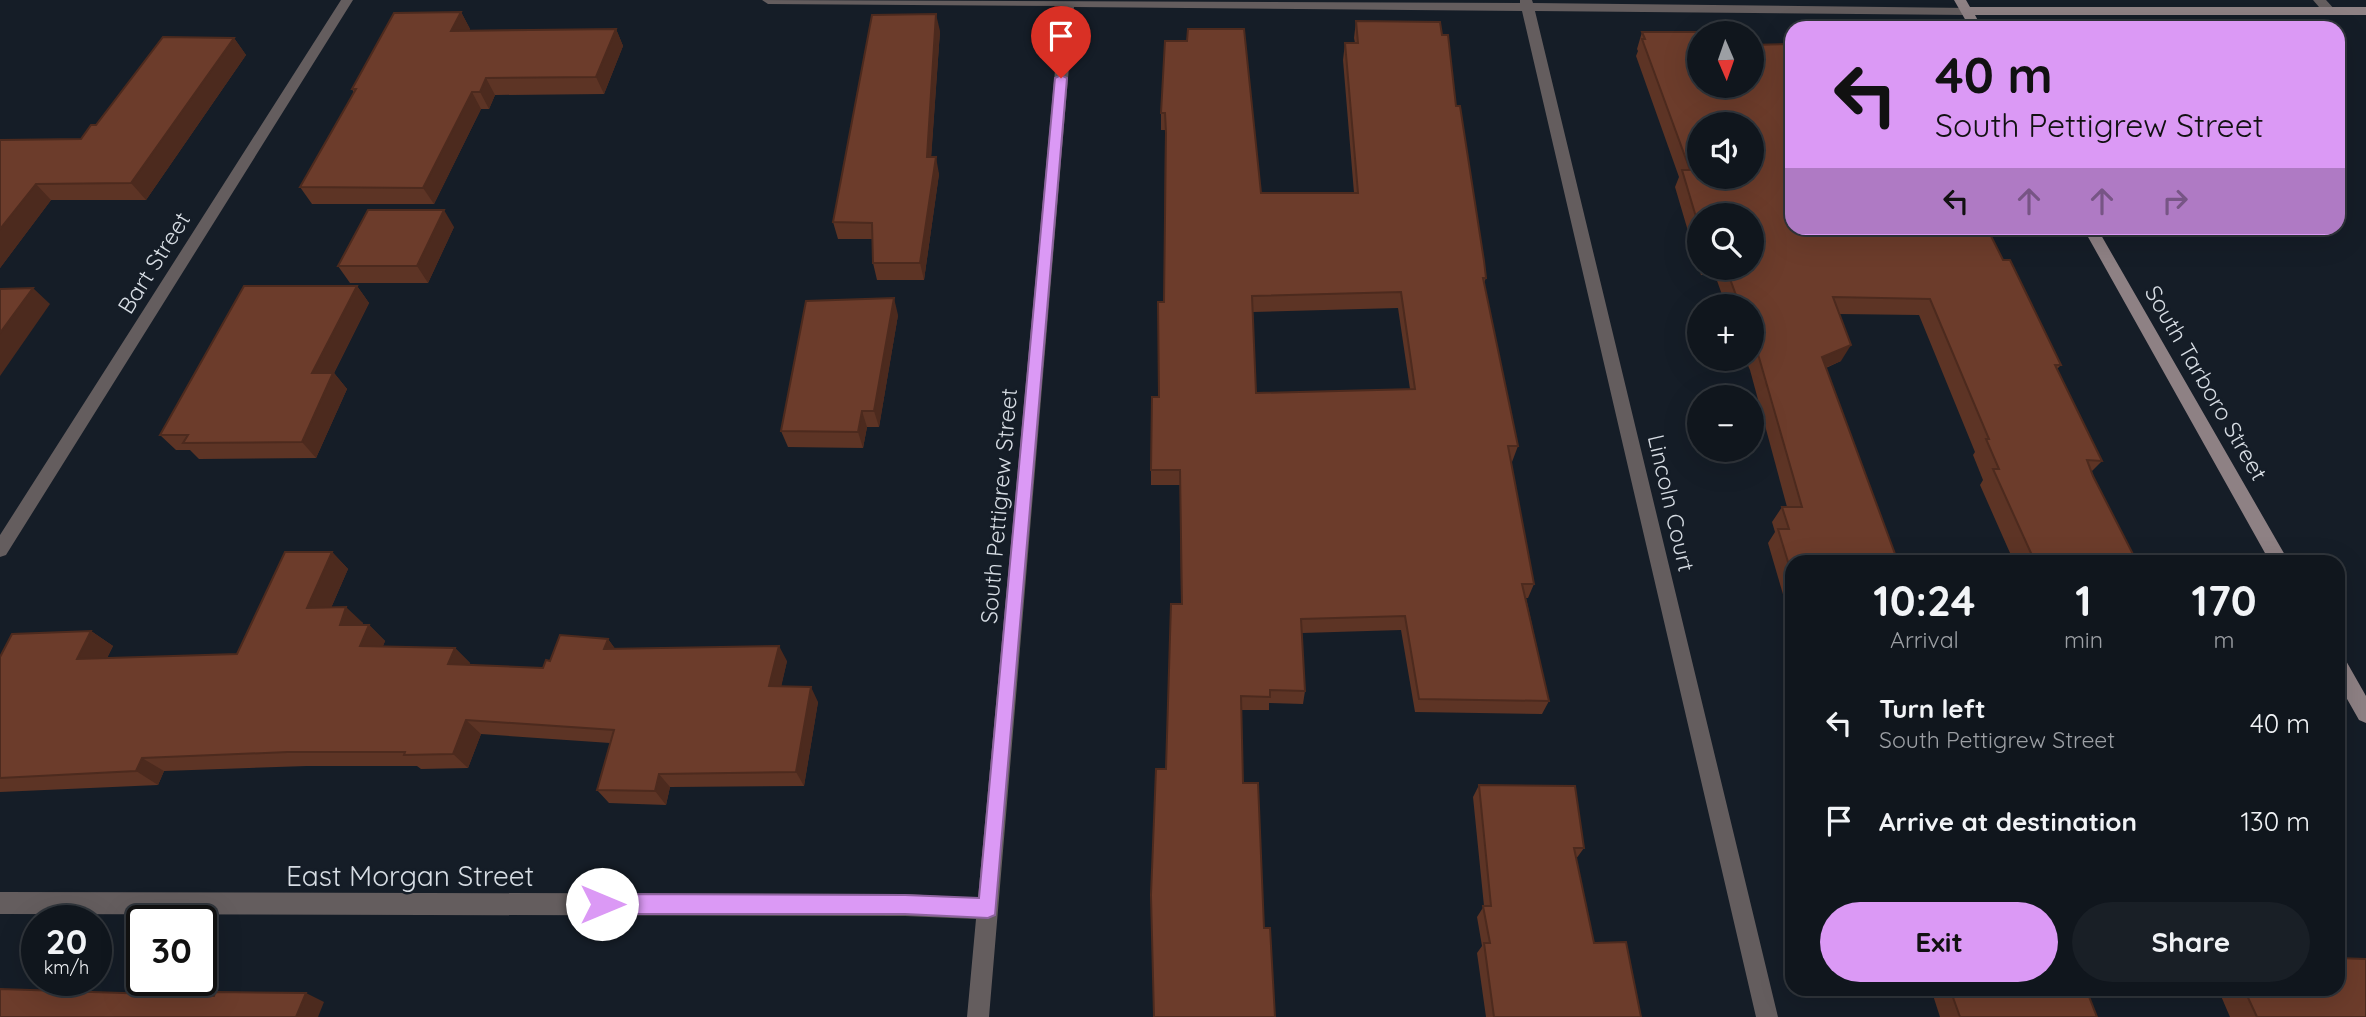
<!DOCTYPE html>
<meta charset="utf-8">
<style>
:root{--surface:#10161d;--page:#191f26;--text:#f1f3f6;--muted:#9c9fa4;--line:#30353b;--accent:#db99f5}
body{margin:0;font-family:Quicksand,sans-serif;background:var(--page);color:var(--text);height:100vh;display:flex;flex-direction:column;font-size:26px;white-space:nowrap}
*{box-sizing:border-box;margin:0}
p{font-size:23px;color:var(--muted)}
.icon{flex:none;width:38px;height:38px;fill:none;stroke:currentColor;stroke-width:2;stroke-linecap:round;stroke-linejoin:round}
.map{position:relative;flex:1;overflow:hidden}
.details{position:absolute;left:1785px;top:555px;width:560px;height:441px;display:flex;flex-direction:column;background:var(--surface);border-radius:21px;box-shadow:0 7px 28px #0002,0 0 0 2px var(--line)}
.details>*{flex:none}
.top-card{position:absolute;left:1785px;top:21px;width:560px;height:214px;border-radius:21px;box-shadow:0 7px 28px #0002,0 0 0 2px var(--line);background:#db99f5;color:#111;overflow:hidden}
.needle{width:46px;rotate:178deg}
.tools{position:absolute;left:1687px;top:21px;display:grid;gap:14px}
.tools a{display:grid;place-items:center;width:77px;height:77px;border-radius:50%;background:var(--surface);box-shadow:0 7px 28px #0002,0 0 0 2px var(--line);font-size:35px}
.speed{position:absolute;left:21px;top:905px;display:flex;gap:14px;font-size:35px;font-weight:700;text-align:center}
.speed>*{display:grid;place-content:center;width:91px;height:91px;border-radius:50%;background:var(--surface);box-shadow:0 7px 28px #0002,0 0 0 2px var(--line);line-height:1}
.speed small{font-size:18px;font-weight:400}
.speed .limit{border:4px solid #111;border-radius:10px;background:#fff;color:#111}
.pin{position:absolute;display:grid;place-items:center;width:60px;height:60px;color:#fff;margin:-72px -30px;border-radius:50% 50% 50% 0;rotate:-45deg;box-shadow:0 0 7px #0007}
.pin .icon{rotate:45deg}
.me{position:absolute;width:77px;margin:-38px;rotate:90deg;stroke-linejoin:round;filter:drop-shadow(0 0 5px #0008)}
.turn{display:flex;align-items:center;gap:24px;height:147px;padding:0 35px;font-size:32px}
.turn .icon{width:91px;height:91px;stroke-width:2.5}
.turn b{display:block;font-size:49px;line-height:60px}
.lanes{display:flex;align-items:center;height:66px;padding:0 35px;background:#0003;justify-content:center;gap:35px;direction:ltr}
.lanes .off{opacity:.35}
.eta{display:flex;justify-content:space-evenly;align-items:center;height:119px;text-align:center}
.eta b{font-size:42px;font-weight:700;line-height:49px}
.action{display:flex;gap:14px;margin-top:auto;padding:14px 35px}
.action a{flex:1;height:80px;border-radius:42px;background:var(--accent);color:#111;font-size:28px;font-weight:700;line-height:80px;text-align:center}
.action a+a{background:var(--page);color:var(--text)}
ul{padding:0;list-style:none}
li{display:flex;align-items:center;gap:21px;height:98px;padding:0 35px}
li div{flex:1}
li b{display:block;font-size:26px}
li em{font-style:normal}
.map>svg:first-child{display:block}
</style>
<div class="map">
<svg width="2366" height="1017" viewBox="0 0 2366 1017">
<rect width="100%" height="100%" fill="#151d27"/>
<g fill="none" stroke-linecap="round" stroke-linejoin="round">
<path fill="#645d5e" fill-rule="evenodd" d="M2313,0H2326L2336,11L2325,14Z"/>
<path fill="#645d5e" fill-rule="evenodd" d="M341,0H353L6,555L0,557V535Z
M762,0L1520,3V0H1532L1533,3L1971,8L1972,11L1966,15L1535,11L1778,1017H1756L1522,11L1074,7L989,1017H967L976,919L905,916L0,914V892L905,894L978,898L1061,6L768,4Z"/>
<path fill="#8e8184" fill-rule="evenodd" d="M1954,0H1966L1970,7H2366V15H1975L1982,28H1970Z
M2083,228H2097L2289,562H2270Z
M2338,657L2345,659L2366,696V723L2359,720L2338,683Z"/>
</g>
<path fill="#5d3425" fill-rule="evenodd" d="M461,12L470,29L469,30L616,29L623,46L604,94L495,95L489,109H481L434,204H312L300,187L354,93L352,89Z
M1356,21L1456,106L1486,278L1484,283L1518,446L1512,462H1511L1534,584L1528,598H1526L1549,701L1542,714L1415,712L1401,630L1302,633L1305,691L1303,704L1269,703V710H1241L1243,783L1264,928L1275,1017L1166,769L1181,604L1180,485H1151V470L1159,397L1164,302L1165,130H1161V113L1165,41L1261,193H1354L1343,60L1345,43H1355L1354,38ZM1398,308L1410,389L1256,393L1253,312Z
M940,31L931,157L939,174L924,280H877L873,263L872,239H838L833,222Z
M1642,32L1699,33L2003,260L2061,365L2057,369L2102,461L2091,472L2137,562H2014L1980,485L1983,480L1973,455L1975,452L1919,315L1839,314L1841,361L1826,368L1792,562V625L1768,543L1775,532L1772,522L1782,507H1787L1750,370L1745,359H1752V306H1726L1715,275H1701L1675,187L1679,177L1636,56L1638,51L1637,49ZM1699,215L1752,268H1699Z
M234,38L246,55L146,200H51L0,268V140L81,139L96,125Z
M454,227L428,283H350L338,266Z
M357,286L369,303L334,373L347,389L316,458L199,459L190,450H176L160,435Z
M898,315L879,427H867L863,448L788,447L781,431Z
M332,552L348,569L331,608L363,623L362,625H369L385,641L383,646L455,648L470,663L469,665L543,668L550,661L608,639L615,649L787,661L781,686L818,702L804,786L670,787L666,805L609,803L597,790L610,743L481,734L468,768L421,769L417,766H307L164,771L158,785L0,792V657L91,631L113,646L107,658L237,654Z
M1792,659V682L1787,665Z
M1479,785L1584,848L1576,859L1594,943L1641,1017H1486L1477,953L1482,946L1477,917L1484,906L1473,797Z
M1931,989H2086L2097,1017H1940Z
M2218,989H2338L2366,1017H2230Z"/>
<path fill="#4c2a1e" d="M461,12L470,29L460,48L451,31Z
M936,14L940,31L930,174L927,157Z
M616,29L623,46L604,94L596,77Z
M234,38L246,55L146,200L131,183Z
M486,78L495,95L489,109L480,92Z
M472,92L481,109L434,204L423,188Z
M936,157L939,174L924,280L920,263Z
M36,184L51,200L0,268V229Z
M444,210L454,227L428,283L417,266Z
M357,286L369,303L334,373L347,389L316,458L302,442L312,373Z
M33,288L50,304L0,376V333Z
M894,298L898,315L879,427L874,411Z
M1851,345L1841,361L1812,373L1822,357Z
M862,411L867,427L863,448L858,432Z
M332,552L348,569L324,624L307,608Z
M346,607L363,623L356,641L340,625Z
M369,625L385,641L377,661L360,646Z
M91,631L113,646L99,674L77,659Z
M608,639L619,654L604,649Z
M779,646L787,661L778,701L769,686Z
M455,648L470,663L463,679L448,664Z
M811,687L818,702L804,786L796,772Z
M466,720L481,734L468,768L453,754Z
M142,758L164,771L158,785L136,771Z
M659,774L670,787L666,805L655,791Z
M306,993L324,1002L318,1017H296Z"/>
<path fill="#6c3c2b" stroke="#4c2a1e" stroke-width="2" fill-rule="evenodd" d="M461,12L451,31L616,29L596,77L486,78L480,92H472L423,188L300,187L356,89H352L394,13Z
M936,14L927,157H936L920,263H873L872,223L833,222L872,15Z
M1356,21L1440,22L1442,35H1448L1456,106H1460L1484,261L1486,278H1483L1518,446H1508L1534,584H1522L1549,701L1419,699L1405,616L1301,619L1305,691L1270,690V697L1241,696L1243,783H1258L1264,928H1270L1275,1017H1154L1151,895L1156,769H1166L1171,604H1182L1180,470H1151L1152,397H1159L1158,302H1164L1166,133L1165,113H1161L1165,41H1187L1188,29H1244L1261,193H1358L1345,43H1358ZM1401,292L1415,389L1256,393L1252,296Z
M1888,27L1889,28H1816Z
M1642,32H1712L1713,33H1699V86H1752V45L1792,44V228H1987L2003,260H2010L2061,365H2055L2102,461L2087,460L2093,476L2137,562H2035L1993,469H1999L1986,439H1989L1930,299L1833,297L1851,345L1822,357L1898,562H1792V575L1778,529H1789L1782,507H1802L1758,354L1752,336V306H1740L1726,268H1752V215H1699V227L1682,170H1690L1642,39H1645ZM1699,124H1752V177H1699Z
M163,37L234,38L131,183L36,184L0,229V140L81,139L91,125H96Z
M368,210H444L417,266H338Z
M244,286H357L312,373H333L302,442L183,443L188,435H160Z
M33,288L0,333V289Z
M894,298L874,411H862L858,432L781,431L806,301Z
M285,552H332L307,608L346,607L340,625H369L360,646L455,648L448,664L543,668L546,660L550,661L560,635L608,639L604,649L779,646L769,686L811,687L796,772L659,774L655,791L597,790L614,730L466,720L453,754L404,755L405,752H288L142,758L136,771L0,778V657L12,634L91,631L77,659L237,654Z
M1479,785L1575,786L1584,848H1574L1594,943L1626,942L1641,1017H1494L1484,943H1490L1483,906H1491Z
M2338,958L2366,959V1017H2257L2244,989H2338Z
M0,989L214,996L215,992L306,993L296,1017H304H0Z
M1950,989H2086L2097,1017H1960Z"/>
<path fill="#db99f5" stroke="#8e639f" stroke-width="2" d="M1061,75L1067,78L995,915L988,918L905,914H602L596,911L593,904L596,897L602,894L905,895L979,898L1055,78Z"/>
<g text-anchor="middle" stroke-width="5" stroke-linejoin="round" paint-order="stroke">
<g font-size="23" fill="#d6dce3" stroke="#151d27">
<text transform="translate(154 263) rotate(-58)" y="8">Bart Street</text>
<text transform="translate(2206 383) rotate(60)" y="8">South Tarboro Street</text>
<text transform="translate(1671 503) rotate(77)" y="8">Lincoln Court</text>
<text transform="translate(999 506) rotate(-85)" y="8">South Pettigrew Street</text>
</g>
<g font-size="28" fill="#d6dce3" stroke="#151d27">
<text x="410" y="886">East Morgan Street</text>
</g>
</g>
</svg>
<div class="tools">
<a><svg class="needle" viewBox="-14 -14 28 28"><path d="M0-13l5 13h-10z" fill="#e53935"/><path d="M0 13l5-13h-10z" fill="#9c9fa4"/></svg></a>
<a><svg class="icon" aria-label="sound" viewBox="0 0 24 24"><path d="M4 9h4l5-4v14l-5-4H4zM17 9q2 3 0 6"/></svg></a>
<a><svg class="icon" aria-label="search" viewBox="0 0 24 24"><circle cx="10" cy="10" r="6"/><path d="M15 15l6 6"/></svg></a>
<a>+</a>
<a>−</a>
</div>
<div class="speed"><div>20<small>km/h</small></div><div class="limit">30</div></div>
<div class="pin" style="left:1061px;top:78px;background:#d93025"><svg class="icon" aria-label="arrive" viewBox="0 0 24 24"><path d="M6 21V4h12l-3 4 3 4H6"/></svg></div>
<svg class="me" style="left:602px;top:904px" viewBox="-20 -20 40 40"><circle r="19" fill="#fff"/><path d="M0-13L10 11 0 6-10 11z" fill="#db99f5"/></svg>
<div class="top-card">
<div class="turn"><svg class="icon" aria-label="left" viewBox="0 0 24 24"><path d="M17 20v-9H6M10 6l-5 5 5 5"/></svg><div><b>40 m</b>South Pettigrew Street</div></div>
<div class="lanes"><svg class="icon" aria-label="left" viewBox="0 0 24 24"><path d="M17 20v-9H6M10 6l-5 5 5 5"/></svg><svg class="icon off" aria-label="ahead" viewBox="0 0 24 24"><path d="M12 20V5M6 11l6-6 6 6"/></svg><svg class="icon off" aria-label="ahead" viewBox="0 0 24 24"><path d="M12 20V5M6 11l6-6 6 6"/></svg><svg class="icon off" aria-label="right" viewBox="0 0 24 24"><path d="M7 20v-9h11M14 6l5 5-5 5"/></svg></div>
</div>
<section class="details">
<div class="eta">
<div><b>10:24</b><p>Arrival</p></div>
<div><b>1</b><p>min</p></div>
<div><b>170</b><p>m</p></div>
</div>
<ul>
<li><svg class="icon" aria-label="left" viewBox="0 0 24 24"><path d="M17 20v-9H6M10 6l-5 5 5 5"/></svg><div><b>Turn left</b><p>South Pettigrew Street</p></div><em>40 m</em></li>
<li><svg class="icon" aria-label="arrive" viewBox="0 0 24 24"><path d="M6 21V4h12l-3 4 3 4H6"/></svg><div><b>Arrive at destination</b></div><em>130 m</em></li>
</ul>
<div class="action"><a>Exit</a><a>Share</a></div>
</section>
</div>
